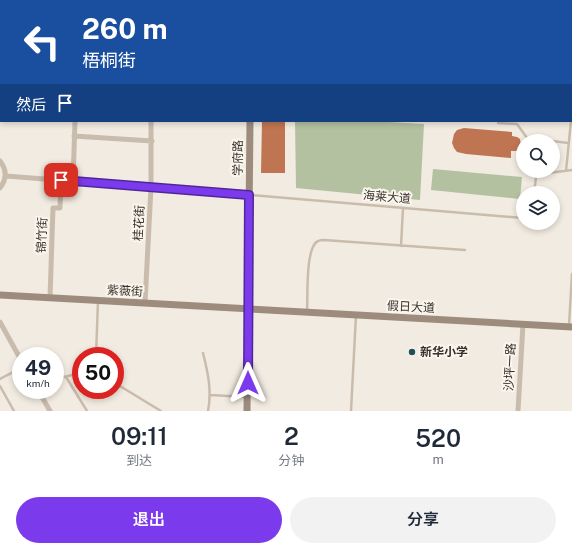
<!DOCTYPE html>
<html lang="zh">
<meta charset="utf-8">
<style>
:root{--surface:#fff;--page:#f2f2f3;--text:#1f2937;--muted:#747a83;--accent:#7c3aed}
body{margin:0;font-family:"Public Sans","Noto Sans SC",sans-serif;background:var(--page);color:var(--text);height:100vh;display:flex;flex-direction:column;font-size:15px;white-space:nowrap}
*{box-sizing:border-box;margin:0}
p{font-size:13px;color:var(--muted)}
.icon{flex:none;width:22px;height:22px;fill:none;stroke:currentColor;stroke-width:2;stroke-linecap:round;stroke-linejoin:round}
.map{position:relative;height:411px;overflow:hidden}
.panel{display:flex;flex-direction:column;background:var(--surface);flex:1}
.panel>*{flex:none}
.banner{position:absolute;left:0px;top:0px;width:572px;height:122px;box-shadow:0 2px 6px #0003;background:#1a4fa0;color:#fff;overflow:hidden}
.controls{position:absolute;left:516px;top:134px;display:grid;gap:8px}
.controls a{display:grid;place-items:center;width:44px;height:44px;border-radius:50%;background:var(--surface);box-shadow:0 2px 6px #0003;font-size:20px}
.speed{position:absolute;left:12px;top:347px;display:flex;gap:8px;font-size:20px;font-weight:700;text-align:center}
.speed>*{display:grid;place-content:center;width:52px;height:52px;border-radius:50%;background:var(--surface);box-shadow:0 2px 6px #0003;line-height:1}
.speed small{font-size:10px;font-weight:400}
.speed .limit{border:6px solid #d22;background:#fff;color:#111}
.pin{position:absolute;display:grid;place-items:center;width:34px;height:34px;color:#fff;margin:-17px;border-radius:8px;box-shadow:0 2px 6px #0006}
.me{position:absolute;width:44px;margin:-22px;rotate:0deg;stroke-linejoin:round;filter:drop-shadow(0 0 3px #0008)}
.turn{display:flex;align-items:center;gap:14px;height:84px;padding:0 16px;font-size:18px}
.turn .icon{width:52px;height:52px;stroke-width:2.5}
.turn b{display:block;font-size:28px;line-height:34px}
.then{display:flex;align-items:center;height:38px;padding:0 16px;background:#0003;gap:8px;font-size:15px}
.eta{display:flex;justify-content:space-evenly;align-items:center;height:68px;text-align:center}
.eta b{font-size:24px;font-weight:600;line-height:28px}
.cta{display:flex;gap:8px;margin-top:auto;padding:8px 16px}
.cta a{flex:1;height:46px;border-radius:24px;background:var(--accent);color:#fff;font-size:16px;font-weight:600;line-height:46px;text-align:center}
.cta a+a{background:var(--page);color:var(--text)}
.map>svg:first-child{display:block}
</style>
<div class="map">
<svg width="572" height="411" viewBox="0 0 572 411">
<rect width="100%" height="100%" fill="#f2ebe1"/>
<path fill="#b3c1a1" d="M295,121H371L424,124L420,200L296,188Z
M433,169L522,177L520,199L431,190Z"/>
<path fill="#bf7552" d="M262,121H285V173H261Z
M464,128L512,132V136L517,137L520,139L521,146L516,151H511V158L466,154L457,152L454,148L452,143L454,134L457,130Z"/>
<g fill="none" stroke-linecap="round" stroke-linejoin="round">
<path stroke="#b6a797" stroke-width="1" stroke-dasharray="2 2" stroke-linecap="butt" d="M353,0L354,1"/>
<path stroke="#cabcad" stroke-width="2.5" d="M270,0V1
M489,0L490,1
M293,1L294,0
M420,1L431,0
M571,75H572
M571,116L572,106
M498,123L517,124L527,138L551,141
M553,141L568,143
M566,171L571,121
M534,193L536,177L540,174L572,170
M250,195L523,218
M401,246L403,208
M307,312C308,298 305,247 318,241C320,240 322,240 324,240L465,250
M569,325L572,274
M203,353C208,373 212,391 208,411
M96,356L98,301
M66,377L87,411
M0,379L21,368
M55,379L81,373
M115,383L161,411
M0,386L14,411
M210,395L247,397
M351,411L356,315"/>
<path stroke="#cabcad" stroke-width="5" d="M4,1V0
M86,1V0
M163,1V0
M0,42L1,31
M0,82H1
M74,136L152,141
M0,161C7,170 7,179 0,188
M6,176L249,195
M73,181L75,121
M50,298L53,208H60L61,181
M145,303L151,187V121
M0,322L21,360
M38,390L50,411
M518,411L523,324"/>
<path stroke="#9d8c7e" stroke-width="7" d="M66,0L76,1
M119,0L129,1
M251,0V1
M0,295L572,327
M247,411L250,121"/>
</g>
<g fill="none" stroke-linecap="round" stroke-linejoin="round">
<g stroke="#51269a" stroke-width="10">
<path id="route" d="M61,180L249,195L248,383"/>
</g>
<use href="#route" stroke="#7c3aed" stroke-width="7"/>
</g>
<circle fill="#235058" stroke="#faf5ed" stroke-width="1.5" cx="412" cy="352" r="4"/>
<g text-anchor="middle" stroke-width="4" stroke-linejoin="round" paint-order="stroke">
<g font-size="12" fill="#38302b" stroke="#faf5ed">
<text transform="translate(238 158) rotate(-89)" y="4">学府路</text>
<text transform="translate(387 197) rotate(5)" y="4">海莱大道</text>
<text transform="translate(139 223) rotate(-87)" y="4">桂花街</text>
<text transform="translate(42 235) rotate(-88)" y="4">锦竹街</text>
<text transform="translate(125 291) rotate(3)" y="4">紫薇街</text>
<text transform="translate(411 307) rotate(3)" y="4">假日大道</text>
<text transform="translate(510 367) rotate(-87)" y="4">沙坪一路</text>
</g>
<g font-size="12" font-weight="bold" fill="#38302b" stroke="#faf5ed" text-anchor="start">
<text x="420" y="356">新华小学</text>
</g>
</g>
</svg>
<div class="controls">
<a><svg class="icon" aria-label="search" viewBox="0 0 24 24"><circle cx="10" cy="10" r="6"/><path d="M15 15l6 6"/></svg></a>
<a><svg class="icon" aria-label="layers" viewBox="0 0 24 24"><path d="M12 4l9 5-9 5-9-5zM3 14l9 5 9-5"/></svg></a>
</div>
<div class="speed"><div>49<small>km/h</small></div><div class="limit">50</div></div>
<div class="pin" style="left:61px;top:180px;background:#d93025"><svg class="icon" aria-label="arrive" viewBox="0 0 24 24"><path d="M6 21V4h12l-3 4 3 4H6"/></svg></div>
<svg class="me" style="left:248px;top:383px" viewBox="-20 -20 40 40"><path d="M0-17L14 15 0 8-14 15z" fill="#7c3aed" stroke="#fff" stroke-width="4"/></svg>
<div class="banner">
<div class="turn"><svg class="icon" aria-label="left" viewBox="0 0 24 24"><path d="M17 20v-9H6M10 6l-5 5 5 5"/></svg><div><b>260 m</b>梧桐街</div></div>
<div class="then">然后<svg class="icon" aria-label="arrive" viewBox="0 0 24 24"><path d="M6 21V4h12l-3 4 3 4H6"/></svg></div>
</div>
</div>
<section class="panel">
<div class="eta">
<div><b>09:11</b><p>到达</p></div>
<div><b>2</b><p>分钟</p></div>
<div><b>520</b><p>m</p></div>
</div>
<div class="cta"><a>退出</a><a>分享</a></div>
</section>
